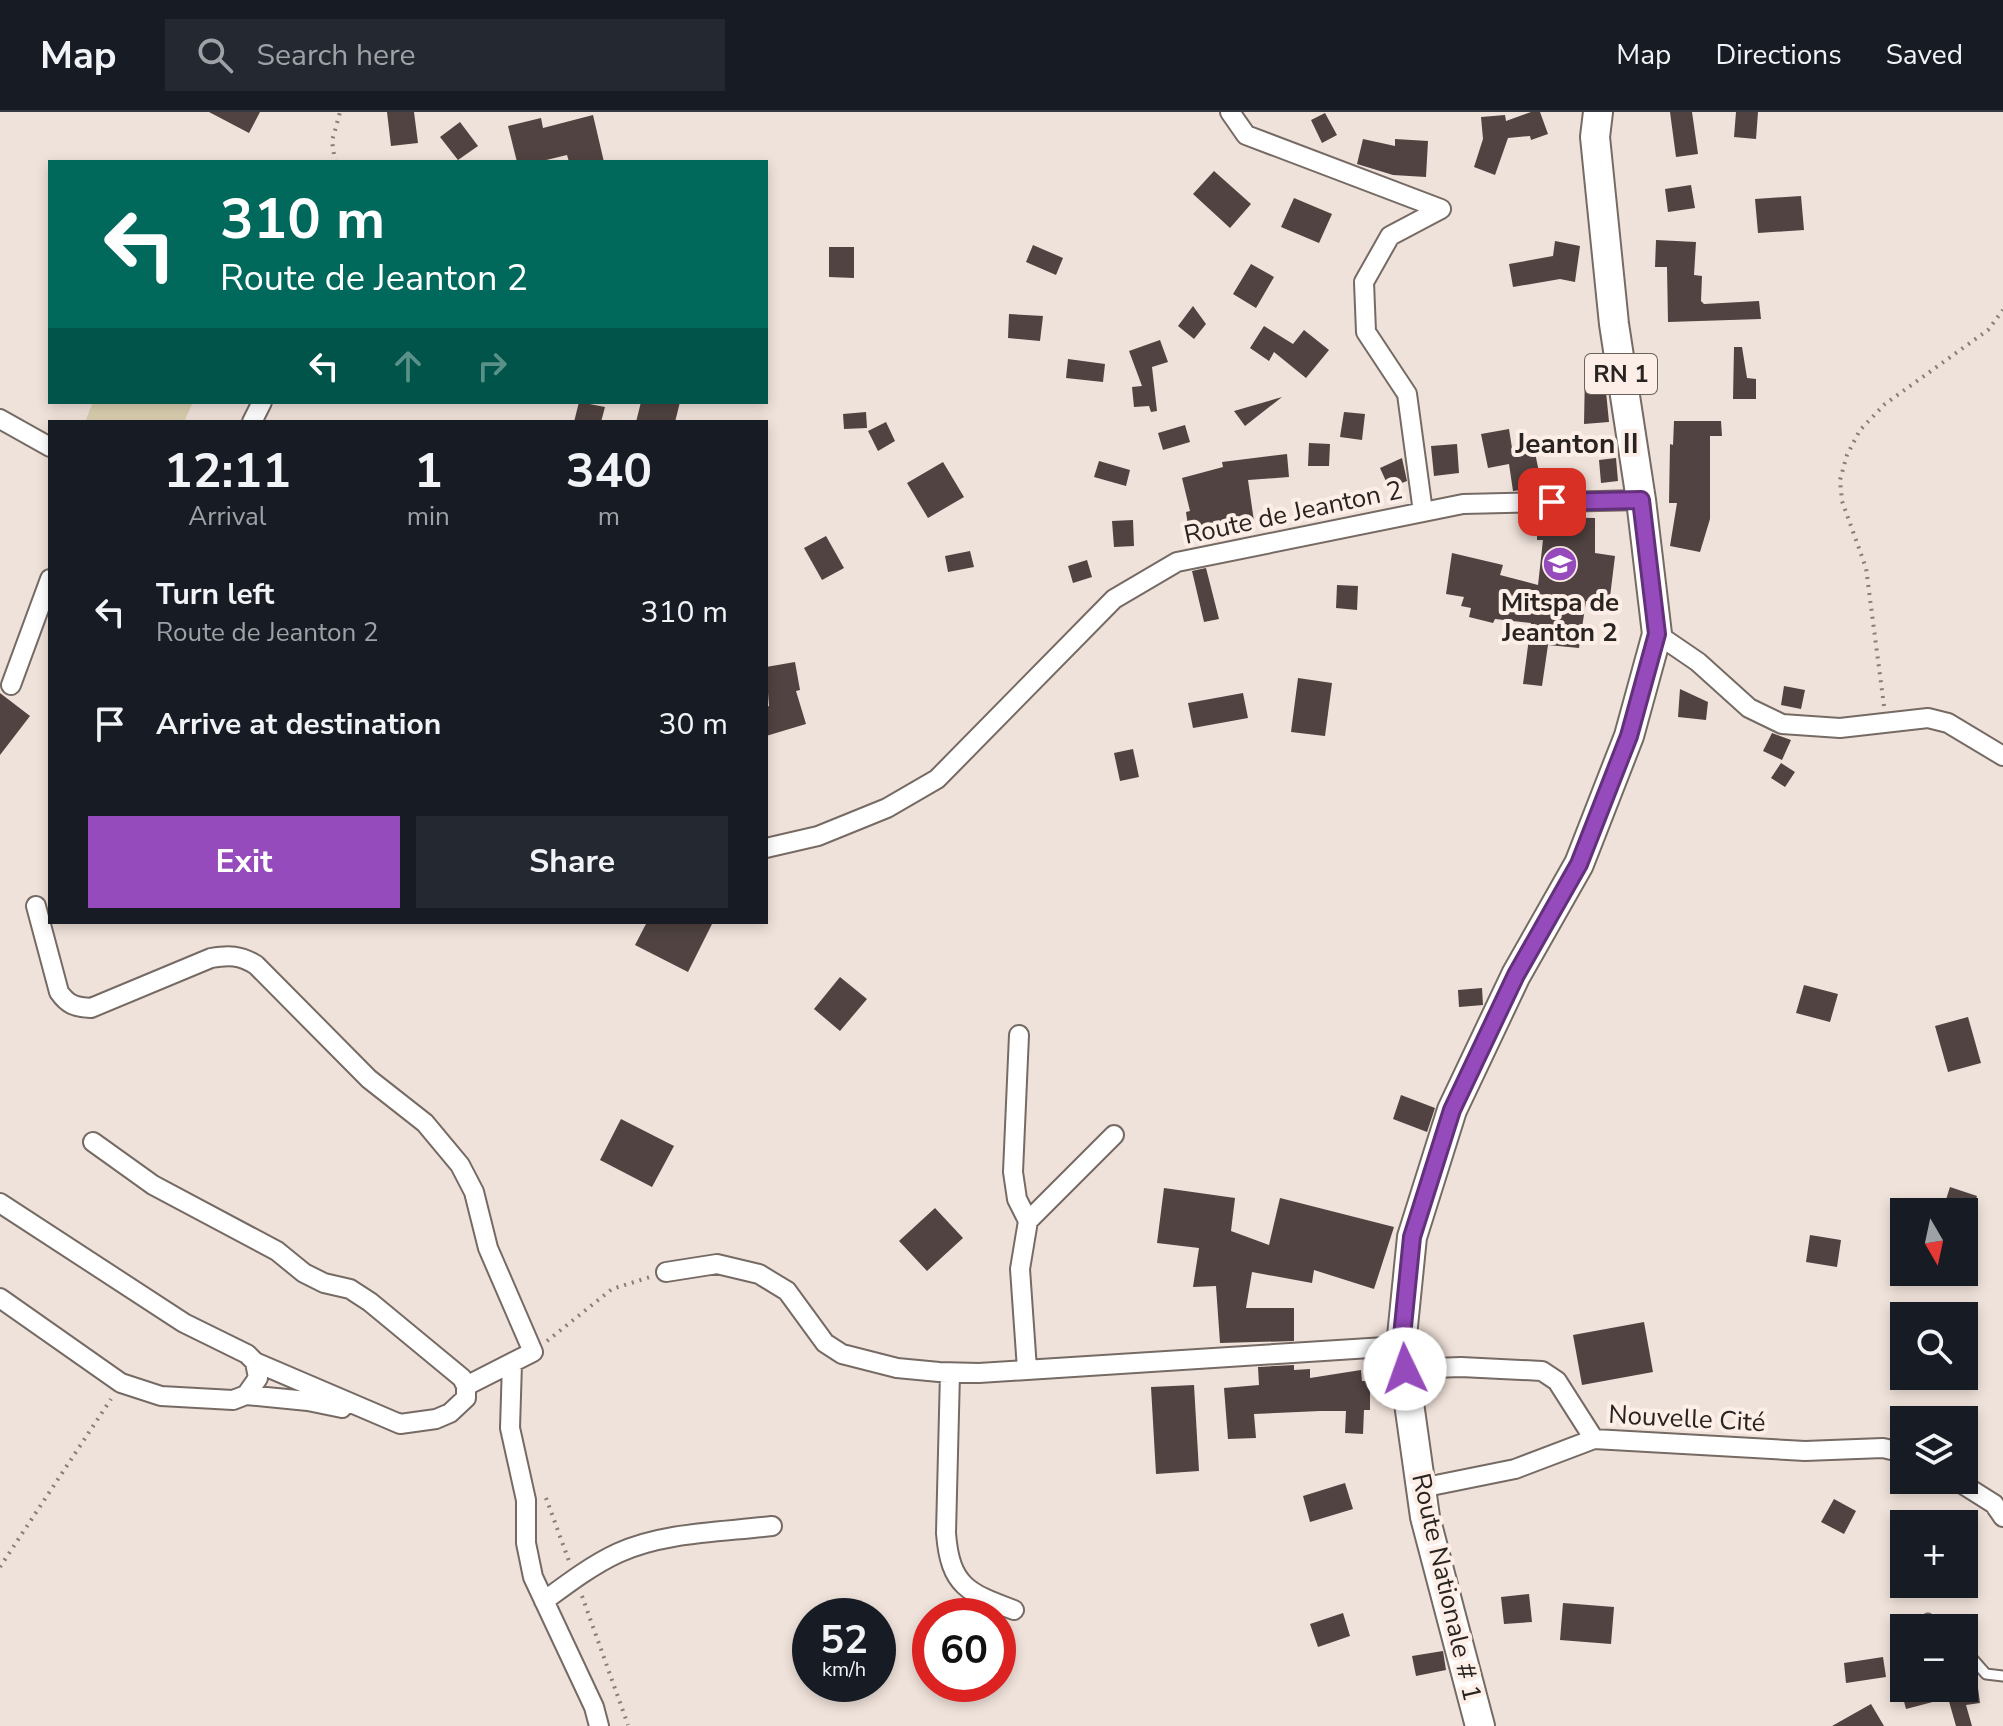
<!DOCTYPE html>
<meta charset="utf-8">
<style>
:root{--surface:#171b24;--page:#242831;--text:#f1f3f6;--muted:#9ea1a6;--line:#363941;--accent:#964bbc}
body{margin:0;font-family:"Nunito Sans",sans-serif;background:var(--page);color:var(--text);height:100vh;display:flex;flex-direction:column;font-size:30px;white-space:nowrap}
*{box-sizing:border-box;margin:0}
p{font-size:26px;color:var(--muted)}
.icon{flex:none;width:44px;height:44px;fill:none;stroke:currentColor;stroke-width:2;stroke-linecap:round;stroke-linejoin:round}
.map{position:relative;flex:1;overflow:hidden}
.details{position:absolute;left:48px;top:308px;width:720px;height:504px;display:flex;flex-direction:column;background:var(--surface);border-radius:0px;box-shadow:0 4px 12px #0003}
.details>*{flex:none}
.guide{position:absolute;left:48px;top:48px;width:720px;height:244px;border-radius:0px;box-shadow:0 4px 12px #0003;background:#00695c;color:#fff;overflow:hidden}
.needle{width:52px;rotate:171deg}
.controls{position:absolute;left:1890px;top:1086px;display:grid;gap:16px}
.controls a{display:grid;place-items:center;width:88px;height:88px;border-radius:0px;background:var(--surface);box-shadow:0 4px 12px #0003;font-size:40px}
.speed{position:absolute;left:792px;top:1486px;display:flex;gap:16px;font-size:40px;font-weight:700;text-align:center}
.speed>*{display:grid;place-content:center;width:104px;height:104px;border-radius:50%;background:var(--surface);box-shadow:0 4px 12px #0003;line-height:1}
.speed small{font-size:20px;font-weight:400}
.speed .limit{border:12px solid #d22;background:#fff;color:#111}
.pin{position:absolute;display:grid;place-items:center;width:68px;height:68px;color:#fff;margin:-34px;border-radius:16px;box-shadow:0 4px 12px #0006}
.me{position:absolute;width:88px;margin:-44px;rotate:357deg;stroke-linejoin:round;filter:drop-shadow(0 0 6px #0008)}
.turn{display:flex;align-items:center;gap:28px;height:168px;padding:0 40px;font-size:36px}
.turn .icon{width:104px;height:104px;stroke-width:2.5}
.turn b{display:block;font-size:56px;line-height:68px}
.lanes{display:flex;align-items:center;height:76px;padding:0 40px;background:#0003;justify-content:center;gap:40px;direction:ltr}
.lanes .off{opacity:.35}
.eta{display:flex;justify-content:space-evenly;align-items:center;height:136px;text-align:center}
.eta b{font-size:48px;font-weight:700;line-height:56px}
.primary-button{display:flex;gap:16px;margin-top:auto;padding:16px 40px}
.primary-button a{flex:1;height:92px;border-radius:0px;background:var(--accent);color:#fff;font-size:32px;font-weight:700;line-height:92px;text-align:center}
.primary-button a+a{background:var(--page);color:var(--text)}
ul{padding:0;list-style:none}
li{display:flex;align-items:center;gap:24px;height:112px;padding:0 40px}
li div{flex:1}
li b{display:block;font-size:30px}
li em{font-style:normal}
header{display:flex;align-items:center;gap:48px;box-sizing:border-box;height:112px;padding:0 40px;background:var(--surface);border-bottom:2px solid var(--line)}
header strong{font-size:38px}
nav{display:flex;gap:44px;margin-inline-start:auto;font-size:28px}
.search{width:560px;height:72px;background:var(--page);display:flex;align-items:center;gap:20px;box-sizing:border-box;padding:0 28px;border-radius:0px;color:var(--muted);font-size:30px}
.map>svg:first-child{display:block}
</style>
<header>
<strong>Map</strong>
<div class="search"><svg class="icon" aria-label="search" viewBox="0 0 24 24"><circle cx="10" cy="10" r="6"/><path d="M15 15l6 6"/></svg>Search here</div>
<nav><a>Map</a><a>Directions</a><a>Saved</a></nav>
</header>
<div class="map">
<svg width="2003" height="1614" viewBox="0 0 2003 1614">
<rect width="100%" height="100%" fill="#efe2da"/>
<path fill="#dbcfb0" d="M93,290H193L184,310H85Z"/>
<path fill="#504341" d="M209,0H260L249,21Z
M387,0H414L418,31L391,34Z
M1531,0H1540L1548,22L1531,28L1530,24L1508,26L1495,63L1474,55L1483,27L1481,5L1505,3L1506,9Z
M1670,0H1692L1698,42L1676,45Z
M1736,0H1758L1756,27L1734,25Z
M1325,1L1337,23L1322,31L1311,8Z
M593,3L604,50H569L567,43L538,50H517L508,14L541,6L543,16Z
M460,10L478,34L458,48L440,25Z
M1363,27L1395,34V27L1428,29L1426,65L1393,63L1357,52Z
M1214,59L1251,92L1230,116L1193,82Z
M1691,73L1695,96L1668,100L1665,77Z
M1801,84L1804,118L1758,121L1755,87Z
M1294,86L1332,102L1319,131L1281,115Z
M1656,128L1696,130L1694,163L1702,164L1701,189L1704,192L1759,189L1761,207L1668,210L1667,155H1655Z
M1555,129L1580,134L1575,170L1560,167L1513,175L1509,152L1553,144Z
M1033,133L1063,146L1056,163L1026,150Z
M829,135H854V166L829,165Z
M1251,152L1274,165L1256,196L1233,182Z
M1193,194L1206,212L1194,227L1178,214Z
M1009,202L1043,204L1040,229L1008,226Z
M1264,214L1293,232L1304,218L1329,238L1306,266L1274,240L1269,249L1250,236Z
M1160,228L1168,250L1152,255L1157,299L1151,300L1149,294L1134,295L1132,275L1142,274L1129,239Z
M1734,235H1742L1747,266L1756,267V287H1733Z
M1068,247L1105,252L1103,270L1066,266Z
M1585,259H1604L1609,310L1584,312Z
M1282,285L1245,314L1234,299Z
M579,290L605,295L601,310H574Z
M641,290H680L675,310H636Z
M866,300L867,316L844,317L843,302Z
M1344,300L1365,302L1362,328L1340,325Z
M1674,309H1721L1722,324H1710V407L1700,440L1670,434L1677,391H1669L1670,332L1673,333Z
M886,310L895,329L878,339L868,319Z
M1185,313L1190,330L1163,338L1158,321Z
M1509,317L1512,336L1533,331L1539,360L1527,363L1529,377L1513,379L1509,352L1488,356L1481,322Z
M1309,331L1330,332L1329,354H1308Z
M1457,332L1459,361L1434,364L1431,334Z
M1287,342L1289,365L1248,368L1255,416L1235,419L1234,414L1189,421L1186,400L1190,399L1182,366L1223,355L1222,350Z
M1402,346L1407,369L1389,376L1380,356Z
M1616,346L1618,369L1601,371L1599,348Z
M1099,349L1130,358L1126,374L1094,365Z
M943,350L964,385L928,406L907,371Z
M1537,405L1595,406V441L1615,444L1609,493L1586,489L1579,536L1548,533L1542,574L1523,572L1531,511L1495,507L1493,511L1469,505L1471,496L1461,494L1464,485L1446,482L1452,441L1503,453L1500,463L1538,473L1543,428H1537Z
M1133,408L1134,434L1114,435L1112,409Z
M826,424L844,456L822,468L804,436Z
M970,439L974,455L948,460L945,444Z
M1087,448L1092,465L1073,471L1068,454Z
M1206,456L1219,507L1204,510L1192,459Z
M1337,473L1358,474L1357,498L1336,496Z
M795,550L800,578L796,579L806,612L766,624V595L769,594L766,555Z
M1298,566L1332,571L1325,624L1291,620Z
M1784,574L1805,578L1801,597L1781,593Z
M1680,577L1708,590L1706,608L1678,605Z
M0,581L30,604L0,643Z
M1243,581L1248,606L1193,616L1188,591Z
M1772,621L1791,628L1782,648L1763,639Z
M1133,637L1139,665L1120,669L1114,641Z
M1781,651L1795,660L1785,675L1771,666Z
M647,810H713L688,860L635,833Z
M840,865L867,887L840,919L814,897Z
M1804,873L1838,882L1830,910L1796,901Z
M1482,876L1483,893L1459,895L1458,878Z
M1968,905L1981,951L1948,960L1935,914Z
M1401,983L1435,996L1427,1020L1393,1007Z
M621,1007L674,1034L652,1075L600,1048Z
M1950,1075L1977,1084L1972,1100H1942Z
M1164,1076L1235,1086L1231,1119L1269,1133L1280,1086L1394,1115L1374,1177L1314,1158L1312,1171L1252,1160L1246,1196H1294V1229L1220,1231L1216,1174L1193,1175L1199,1136L1157,1131Z
M935,1096L963,1126L927,1159L899,1129Z
M1810,1123L1841,1128L1837,1155L1806,1150Z
M1644,1210L1653,1260L1582,1273L1573,1223Z
M1294,1253V1258L1310,1257V1266L1361,1258L1362,1269H1370V1298H1364L1363,1322L1345,1321L1346,1299H1320L1254,1302L1256,1326L1228,1327L1224,1276L1259,1273L1258,1255Z
M1194,1273L1199,1359L1156,1362L1151,1275Z
M1345,1371L1353,1397L1310,1410L1303,1384Z
M1834,1387L1856,1399L1844,1422L1821,1410Z
M1529,1482L1532,1510L1504,1512L1501,1485Z
M1563,1491L1614,1495L1611,1532L1560,1528Z
M1343,1501L1350,1524L1318,1535L1310,1512Z
M1443,1539L1446,1558L1416,1564L1412,1544Z
M1883,1545L1886,1565L1846,1571L1844,1551Z
M1924,1576H1978L1980,1591L1966,1593L1972,1614H1956L1948,1586L1906,1597L1902,1582Z
M1871,1592L1884,1614H1832Z"/>
<g fill="none" stroke-linecap="round" stroke-linejoin="round">
<g stroke="#766a64" stroke-width="13">
<path id="service" d="M1928,1507L1941,1516
M1964,1537L1986,1562L2003,1564"/>
</g>
<g stroke="#766a64" stroke-width="22">
<path id="minor" d="M1230,0L1246,23L1441,97L1390,124L1364,170L1366,220L1407,282L1423,400
M0,307L50,335
M252,310L262,290
M1657,522L1698,550L1749,596L1782,612L1840,616L1928,606L1948,611L2003,644
M11,573L50,467
M766,736L818,724L887,696L937,667L1114,487L1177,450L1463,392L1641,388
M36,794L59,880C68,893 75,895 91,896L211,846C229,843 240,843 256,853L369,967L425,1011L460,1053L474,1080L488,1136L533,1240L466,1274
M1019,923L1013,1060L1017,1087L1028,1109L1020,1157L1027,1257
M93,1030L153,1073L277,1139L304,1161L324,1171L350,1177L370,1190L462,1266L466,1274V1286L450,1301L436,1307L400,1312L255,1250
M0,1091L184,1211L247,1242L255,1250L258,1266L246,1283L233,1288L161,1284L121,1271L0,1186
M1028,1109L1114,1023
M666,1160L717,1152L759,1162L787,1179L825,1231L842,1242L897,1256L939,1260L979,1261L1401,1234
M512,1251L510,1316L526,1388V1431L533,1465L594,1595L599,1614
M1405,1257L1461,1255L1542,1259L1557,1269L1594,1327L1805,1339L1883,1336L1904,1341
M950,1261L946,1421C950,1474 968,1481 1014,1498
M246,1283L308,1289L342,1296
M1956,1368L1994,1392L2003,1405
M1421,1376L1515,1357L1594,1327
M544,1489C567,1472 592,1453 618,1441C664,1420 723,1420 772,1414"/>
</g>
<g stroke="#766a64" stroke-width="32">
<path id="primary" d="M1480,1614L1425,1405L1401,1234L1412,1125L1452,998L1516,863L1579,752L1629,624L1657,522L1641,388L1614,212L1595,25L1598,0"/>
</g>
<path stroke="#867e78" stroke-width="4" stroke-dasharray="2 6" stroke-linecap="butt" d="M335,50L332,29L340,0
M1884,594L1866,456L1842,389L1840,368L1847,343L1860,318L1885,292L1988,218L2003,198
M547,1229L612,1177L650,1165
M546,1386L569,1449
M0,1455L111,1287
M582,1484L628,1613"/>
<use href="#service" stroke="#fff" stroke-width="9"/>
<use href="#minor" stroke="#fff" stroke-width="18"/>
<use href="#primary" stroke="#fff" stroke-width="28"/>
</g>
<g fill="none" stroke-linecap="round" stroke-linejoin="round">
<g stroke="#62317a" stroke-width="20">
<path id="route" d="M1405,1257L1401,1234L1412,1125L1452,998L1516,863L1579,752L1629,624L1657,522L1641,388L1552,390"/>
</g>
<use href="#route" stroke="#964bbc" stroke-width="14"/>
</g>
<defs>
<g id="school-disc" transform="scale(1.8)"><circle r="9.5" fill="#964bbc" stroke="#fdefe7"/><path d="M0-5L7-2L0 1L-7-2ZM-4 1L0 2.5L4 1V4Q0 6-4 4Z" fill="#fff"/></g>
</defs>
<g fill-rule="evenodd">
<use href="#school-disc" x="1560" y="452"/>
</g>
<g text-anchor="middle" stroke-width="8" stroke-linejoin="round" paint-order="stroke">
<rect fill="#fdefe7" stroke="#69615c" stroke-width="2" x="1585" y="242" width="72" height="40" rx="6"/>
<g font-size="24" font-weight="bold" fill="#292421">
<text x="1621" y="270">RN 1</text>
</g>
<g font-size="26" fill="#292421" stroke="#fdefe7">
<text transform="translate(1293 400) rotate(-12)" y="9">Route de Jeanton 2</text>
<text transform="translate(1687 1306) rotate(3)" y="9">Nouvelle Cité</text>
<text transform="translate(1447 1475) rotate(77)" y="9">Route Nationale # 1</text>
</g>
<g font-size="26" font-weight="bold" fill="#292421" stroke="#fdefe7">
<text x="1560" y="499">Mitspa de<tspan x="1560" dy="30">Jeanton 2</tspan></text>
</g>
<g font-size="28" font-weight="bold" fill="#292421" stroke="#fdefe7">
<text x="1577" y="341">Jeanton II</text>
</g>
</g>
</svg>
<div class="controls">
<a><svg class="needle" viewBox="-14 -14 28 28"><path d="M0-13l5 13h-10z" fill="#e53935"/><path d="M0 13l5-13h-10z" fill="#9ea1a6"/></svg></a>
<a><svg class="icon" aria-label="search" viewBox="0 0 24 24"><circle cx="10" cy="10" r="6"/><path d="M15 15l6 6"/></svg></a>
<a><svg class="icon" aria-label="layers" viewBox="0 0 24 24"><path d="M12 4l9 5-9 5-9-5zM3 14l9 5 9-5"/></svg></a>
<a>+</a>
<a>−</a>
</div>
<div class="speed"><div>52<small>km/h</small></div><div class="limit">60</div></div>
<div class="pin" style="left:1552px;top:390px;background:#d93025"><svg class="icon" aria-label="arrive" viewBox="0 0 24 24"><path d="M6 21V4h12l-3 4 3 4H6"/></svg></div>
<svg class="me" style="left:1405px;top:1257px" viewBox="-20 -20 40 40"><circle r="19" fill="#fff"/><path d="M0-13L10 11 0 6-10 11z" fill="#964bbc"/></svg>
<div class="guide">
<div class="turn"><svg class="icon" aria-label="left" viewBox="0 0 24 24"><path d="M17 20v-9H6M10 6l-5 5 5 5"/></svg><div><b>310 m</b>Route de Jeanton 2</div></div>
<div class="lanes"><svg class="icon" aria-label="left" viewBox="0 0 24 24"><path d="M17 20v-9H6M10 6l-5 5 5 5"/></svg><svg class="icon off" aria-label="ahead" viewBox="0 0 24 24"><path d="M12 20V5M6 11l6-6 6 6"/></svg><svg class="icon off" aria-label="right" viewBox="0 0 24 24"><path d="M7 20v-9h11M14 6l5 5-5 5"/></svg></div>
</div>
<section class="details">
<div class="eta">
<div><b>12:11</b><p>Arrival</p></div>
<div><b>1</b><p>min</p></div>
<div><b>340</b><p>m</p></div>
</div>
<ul>
<li><svg class="icon" aria-label="left" viewBox="0 0 24 24"><path d="M17 20v-9H6M10 6l-5 5 5 5"/></svg><div><b>Turn left</b><p>Route de Jeanton 2</p></div><em>310 m</em></li>
<li><svg class="icon" aria-label="arrive" viewBox="0 0 24 24"><path d="M6 21V4h12l-3 4 3 4H6"/></svg><div><b>Arrive at destination</b></div><em>30 m</em></li>
</ul>
<div class="primary-button"><a>Exit</a><a>Share</a></div>
</section>
</div>
